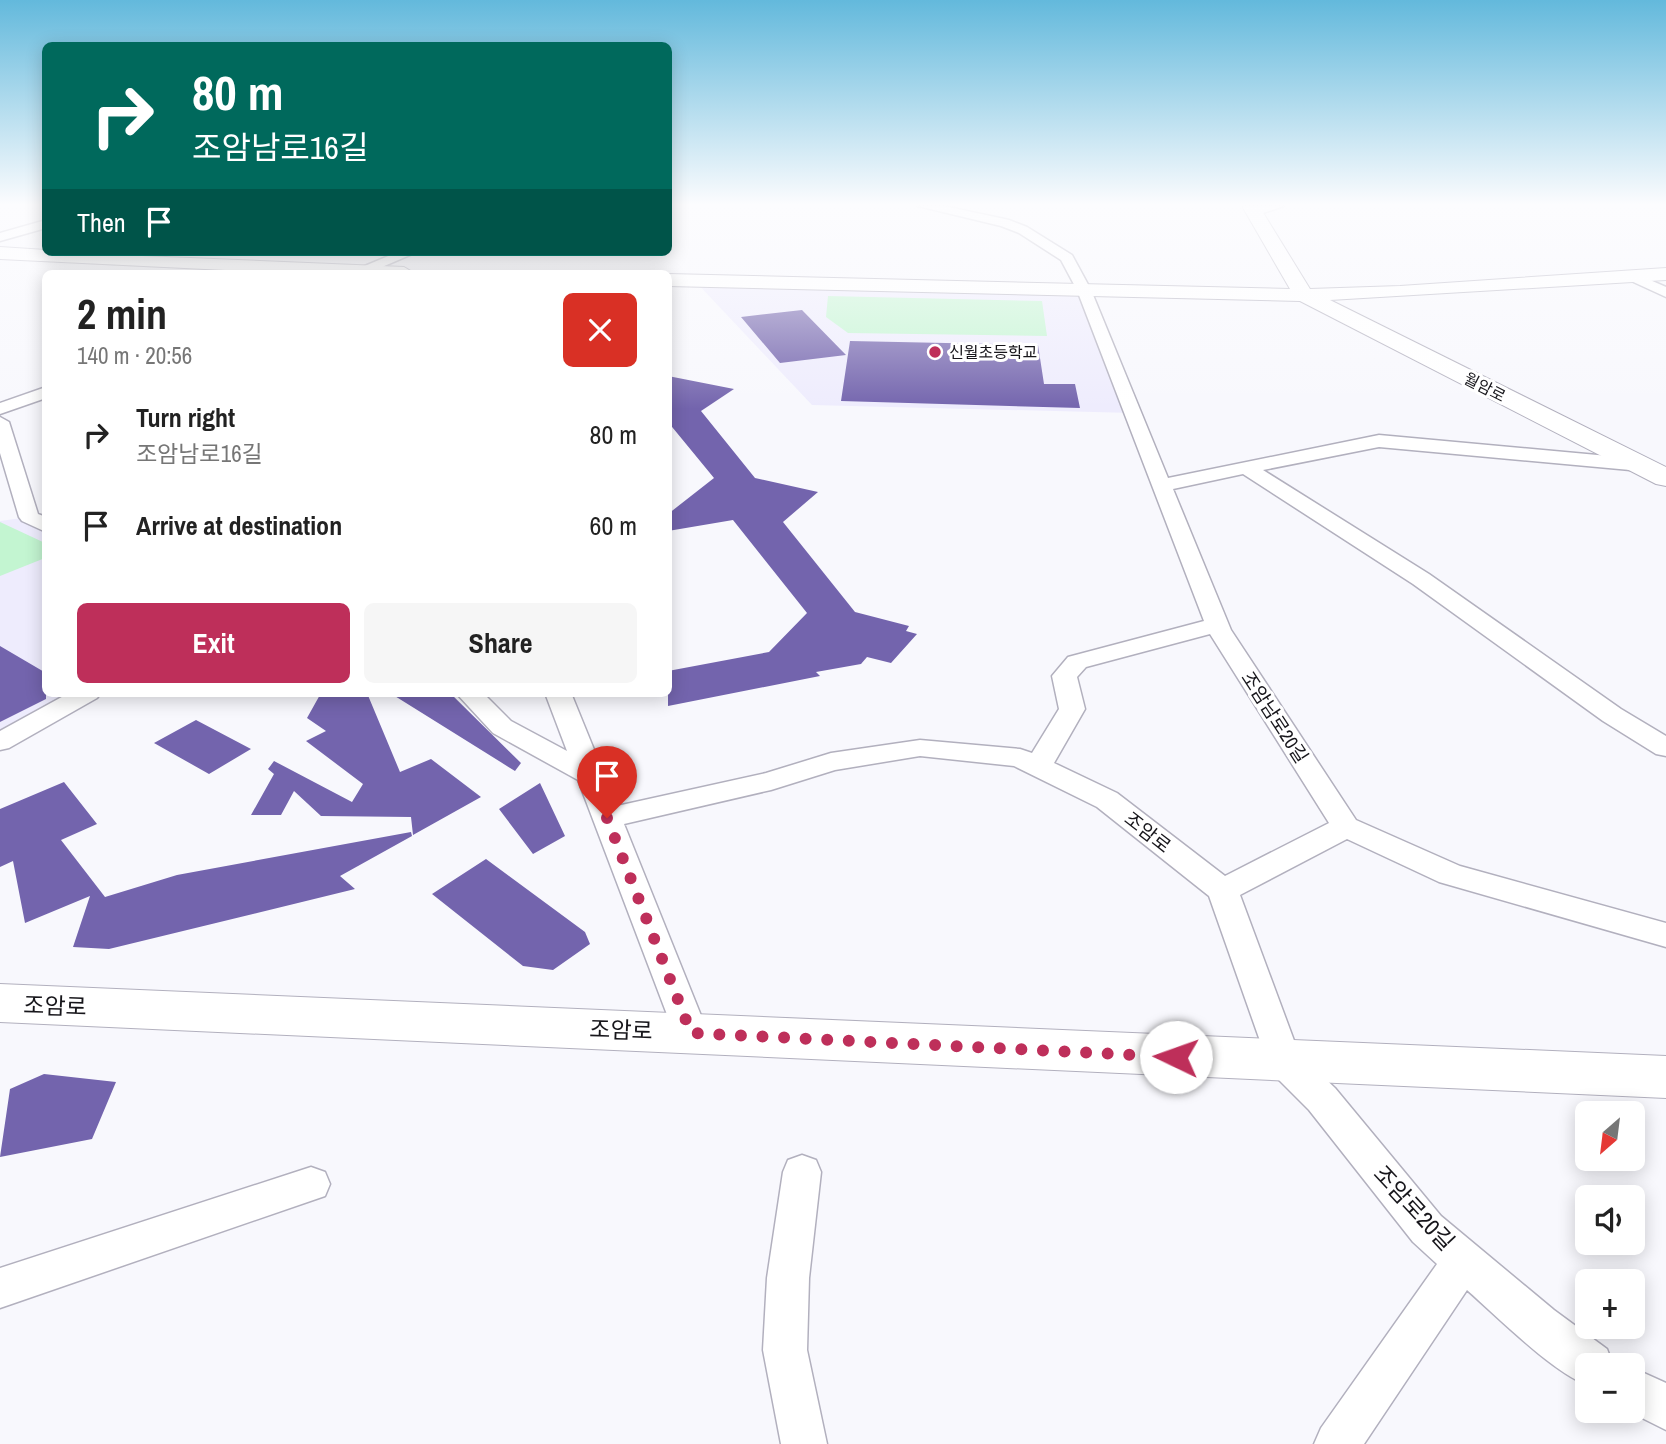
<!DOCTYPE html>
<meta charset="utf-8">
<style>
:root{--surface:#fff;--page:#f6f6f6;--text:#222;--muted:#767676;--accent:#be2f5a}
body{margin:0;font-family:"Archivo Narrow","Noto Sans KR",sans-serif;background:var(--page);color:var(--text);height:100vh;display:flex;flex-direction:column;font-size:26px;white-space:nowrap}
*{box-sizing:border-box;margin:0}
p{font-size:23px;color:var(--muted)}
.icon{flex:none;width:38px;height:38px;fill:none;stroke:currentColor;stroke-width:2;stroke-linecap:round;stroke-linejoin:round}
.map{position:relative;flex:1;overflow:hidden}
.drawer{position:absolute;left:42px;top:270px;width:630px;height:427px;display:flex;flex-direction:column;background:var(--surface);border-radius:10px;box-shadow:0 4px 18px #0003}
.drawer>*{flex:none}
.top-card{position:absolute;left:42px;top:42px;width:630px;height:214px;border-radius:10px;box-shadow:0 4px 18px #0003;background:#00695c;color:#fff;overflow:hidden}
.needle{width:46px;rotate:208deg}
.tools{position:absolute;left:1575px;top:1101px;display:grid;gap:14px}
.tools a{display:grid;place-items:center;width:70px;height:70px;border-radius:10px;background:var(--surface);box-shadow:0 4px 18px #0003;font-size:35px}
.pin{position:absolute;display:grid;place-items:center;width:60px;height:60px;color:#fff;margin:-72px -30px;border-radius:50% 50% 50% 0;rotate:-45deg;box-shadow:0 0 7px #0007}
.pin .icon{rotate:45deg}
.me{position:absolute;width:77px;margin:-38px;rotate:273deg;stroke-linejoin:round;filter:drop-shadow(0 0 5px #0008)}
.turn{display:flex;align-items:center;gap:24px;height:147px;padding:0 35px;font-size:32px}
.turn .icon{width:91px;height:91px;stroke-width:2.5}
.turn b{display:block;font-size:49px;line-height:60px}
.then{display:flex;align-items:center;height:66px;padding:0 35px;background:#0003;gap:14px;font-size:26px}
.round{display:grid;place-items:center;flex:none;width:74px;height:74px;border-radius:10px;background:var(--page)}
.overview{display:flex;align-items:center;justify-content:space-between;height:119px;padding:0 35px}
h1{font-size:42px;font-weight:700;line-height:52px}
.primary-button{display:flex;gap:14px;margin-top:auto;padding:14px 35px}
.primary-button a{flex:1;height:80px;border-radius:10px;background:var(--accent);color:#fff;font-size:28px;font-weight:700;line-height:80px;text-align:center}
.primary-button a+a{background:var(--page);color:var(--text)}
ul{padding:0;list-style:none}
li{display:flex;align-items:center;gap:21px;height:91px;padding:0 35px}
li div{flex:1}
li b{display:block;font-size:26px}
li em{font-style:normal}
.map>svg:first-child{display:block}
</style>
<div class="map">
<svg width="1666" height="1444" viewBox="0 0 1666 1444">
<rect width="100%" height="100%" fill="#f8f8fd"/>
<path fill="#eeecfd" d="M694,280L1084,290L1133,413L812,405Z
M29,517L45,526L46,693H88L0,742V521Z"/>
<path fill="#c3f5d1" d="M828,296L1042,301L1047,336L848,333L826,317Z
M0,522L45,543V558L0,576Z"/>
<path fill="#7364ad" d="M802,310L846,355L780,363L741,317Z
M850,341L1038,345L1044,384H1075L1080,408L841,401Z
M668,376L734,389L701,411L755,478L818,492L783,522L855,612L909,626L906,631L917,634L891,663L867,657L861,664L816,672L820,676L668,706V671L769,652L807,613L733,520L668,531V514L714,478L668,422Z
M0,646L46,673V699L0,722Z
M321,693H367L400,772L431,759L481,797L413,835L411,817L321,816L294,791L281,815H251L274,774L268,769L274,761L352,802L363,784L306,741L326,731L307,718Z
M390,693H450L521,763L515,771Z
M196,720L251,749L209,774L154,743Z
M64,782L97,824L61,840L105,897L177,875L411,832L412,836L340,876L355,889L109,949L73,947L90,896L25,923L13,861L0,867V809Z
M540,783L565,836L533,854L499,809Z
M486,859L585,932L590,944L553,970L523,966L432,894Z
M44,1074L116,1082L92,1139L0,1157L10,1089Z"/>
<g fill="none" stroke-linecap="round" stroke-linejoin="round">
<g stroke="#b2b0be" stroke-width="3">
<path id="minor" d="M918,206H944L1009,220L1027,227L1072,255L1091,290L1168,478L1379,435L1641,459L1651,465L1641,471L1379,447L1263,470L1429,574L1621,709L1666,736V756L1656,754L1603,721L1413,584L1243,474L1173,489L1231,630L1356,820L1460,866L1666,923V947L1439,882L1347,839L1240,895L1299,1054L1335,1088L1441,1216L1554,1310L1607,1349L1613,1365H1587V1385C1550,1370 1499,1318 1467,1290L1364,1444H1314L1321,1428L1437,1264L1413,1242L1309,1110L1271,1072L1209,896L1097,807L1014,766L920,756L835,770L771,790L624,824L708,1033L703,1043L691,1047L679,1043L674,1033L578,780L493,733L456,693H483L511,721L567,751L545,693H571L617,806L766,773L831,753L920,740L1020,749L1032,753L1059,709L1052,676L1068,657L1204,621L1077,290L1061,260L1019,233L1001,226ZM1210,634L1329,823L1225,876L1117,793L1054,763L1085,709L1077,677L1086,667Z
M1261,206H1284L1254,216L1248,212Z
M46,220V228L0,241V233Z
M398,252H417L368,273H348Z
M1634,273L1666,287V297L1629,280L1627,277Z
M46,387V398L0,414V403Z
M0,417L9,422L38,514L46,517V532L22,521L19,517L0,453Z
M69,693H101L97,698L9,748L0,750V731Z
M802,1155L816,1160L821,1172L809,1278L807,1350L827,1444H781L763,1350L767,1278L783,1172L788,1160Z
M311,1167L325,1172L330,1184L325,1196L0,1308V1268Z
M1633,1368L1666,1383V1430L1626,1410H1633Z"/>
</g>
<g stroke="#b2b0be" stroke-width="2">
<path id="secondary" d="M1242,206H1259L1310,289L1400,286L1666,268V280L1330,300L1666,467V486L1656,484L1300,301L668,286V274L1290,289Z
M0,247L46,250V252L404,267L414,273H287L0,259Z
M0,984L1666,1056V1098L0,1022Z"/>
</g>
<use href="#minor" fill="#fff" fill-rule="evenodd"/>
<use href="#secondary" fill="#fff" fill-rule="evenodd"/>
</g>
<linearGradient id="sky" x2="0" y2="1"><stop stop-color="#63b9dc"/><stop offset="0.5" stop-color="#fcfcfe"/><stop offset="1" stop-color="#fcfcfe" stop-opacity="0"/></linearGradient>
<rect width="1666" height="409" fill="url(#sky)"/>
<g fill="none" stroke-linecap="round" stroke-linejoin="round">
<path stroke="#be2f5a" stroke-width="12" stroke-dasharray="0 21.6" d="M607,818L691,1033L1176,1057"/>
</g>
<circle fill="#be2f5a" stroke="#fff" stroke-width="2.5" cx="935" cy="352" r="7"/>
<g text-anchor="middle" stroke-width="6" stroke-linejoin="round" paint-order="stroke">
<g font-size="16" fill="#17161b" stroke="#fff" text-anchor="start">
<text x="949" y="358">신월초등학교</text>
</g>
<g font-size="16" fill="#17161b" stroke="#fff">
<text transform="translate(1485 387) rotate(27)" y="6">월암로</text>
</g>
<g font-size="19" fill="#17161b" stroke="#fff">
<text transform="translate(1275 717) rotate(57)" y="7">조암남로20길</text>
<text transform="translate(1148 832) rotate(38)" y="7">조암로</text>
</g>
<g font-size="23" fill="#17161b" stroke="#fff">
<text transform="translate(55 1006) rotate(2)" y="8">조암로</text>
<text transform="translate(621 1030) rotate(2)" y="8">조암로</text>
<text transform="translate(1414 1208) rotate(47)" y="8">조암로20길</text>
</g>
</g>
</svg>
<div class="tools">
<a><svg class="needle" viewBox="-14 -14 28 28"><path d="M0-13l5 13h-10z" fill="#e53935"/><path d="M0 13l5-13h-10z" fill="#767676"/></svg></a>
<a><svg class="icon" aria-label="sound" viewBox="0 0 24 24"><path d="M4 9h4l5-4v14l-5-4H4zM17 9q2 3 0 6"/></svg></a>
<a>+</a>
<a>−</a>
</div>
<div class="pin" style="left:607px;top:818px;background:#d93025"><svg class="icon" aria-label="arrive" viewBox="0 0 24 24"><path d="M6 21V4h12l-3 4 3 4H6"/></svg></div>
<svg class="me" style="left:1176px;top:1057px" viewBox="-20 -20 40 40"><circle r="19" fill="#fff"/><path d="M0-13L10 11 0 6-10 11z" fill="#be2f5a"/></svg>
<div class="top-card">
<div class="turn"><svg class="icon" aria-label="right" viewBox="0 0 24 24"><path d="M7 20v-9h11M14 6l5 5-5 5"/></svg><div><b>80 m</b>조암남로16길</div></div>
<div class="then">Then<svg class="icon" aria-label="arrive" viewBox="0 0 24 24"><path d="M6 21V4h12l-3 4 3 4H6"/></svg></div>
</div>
<section class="drawer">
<div class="overview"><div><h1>2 min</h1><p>140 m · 20:56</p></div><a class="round" style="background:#d93025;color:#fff"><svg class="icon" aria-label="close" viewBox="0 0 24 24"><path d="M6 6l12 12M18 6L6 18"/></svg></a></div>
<ul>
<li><svg class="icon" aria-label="right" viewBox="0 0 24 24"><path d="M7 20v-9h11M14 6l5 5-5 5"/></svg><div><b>Turn right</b><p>조암남로16길</p></div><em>80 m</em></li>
<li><svg class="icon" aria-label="arrive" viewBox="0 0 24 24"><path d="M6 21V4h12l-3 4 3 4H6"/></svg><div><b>Arrive at destination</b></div><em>60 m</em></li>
</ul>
<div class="primary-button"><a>Exit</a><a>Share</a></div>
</section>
</div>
